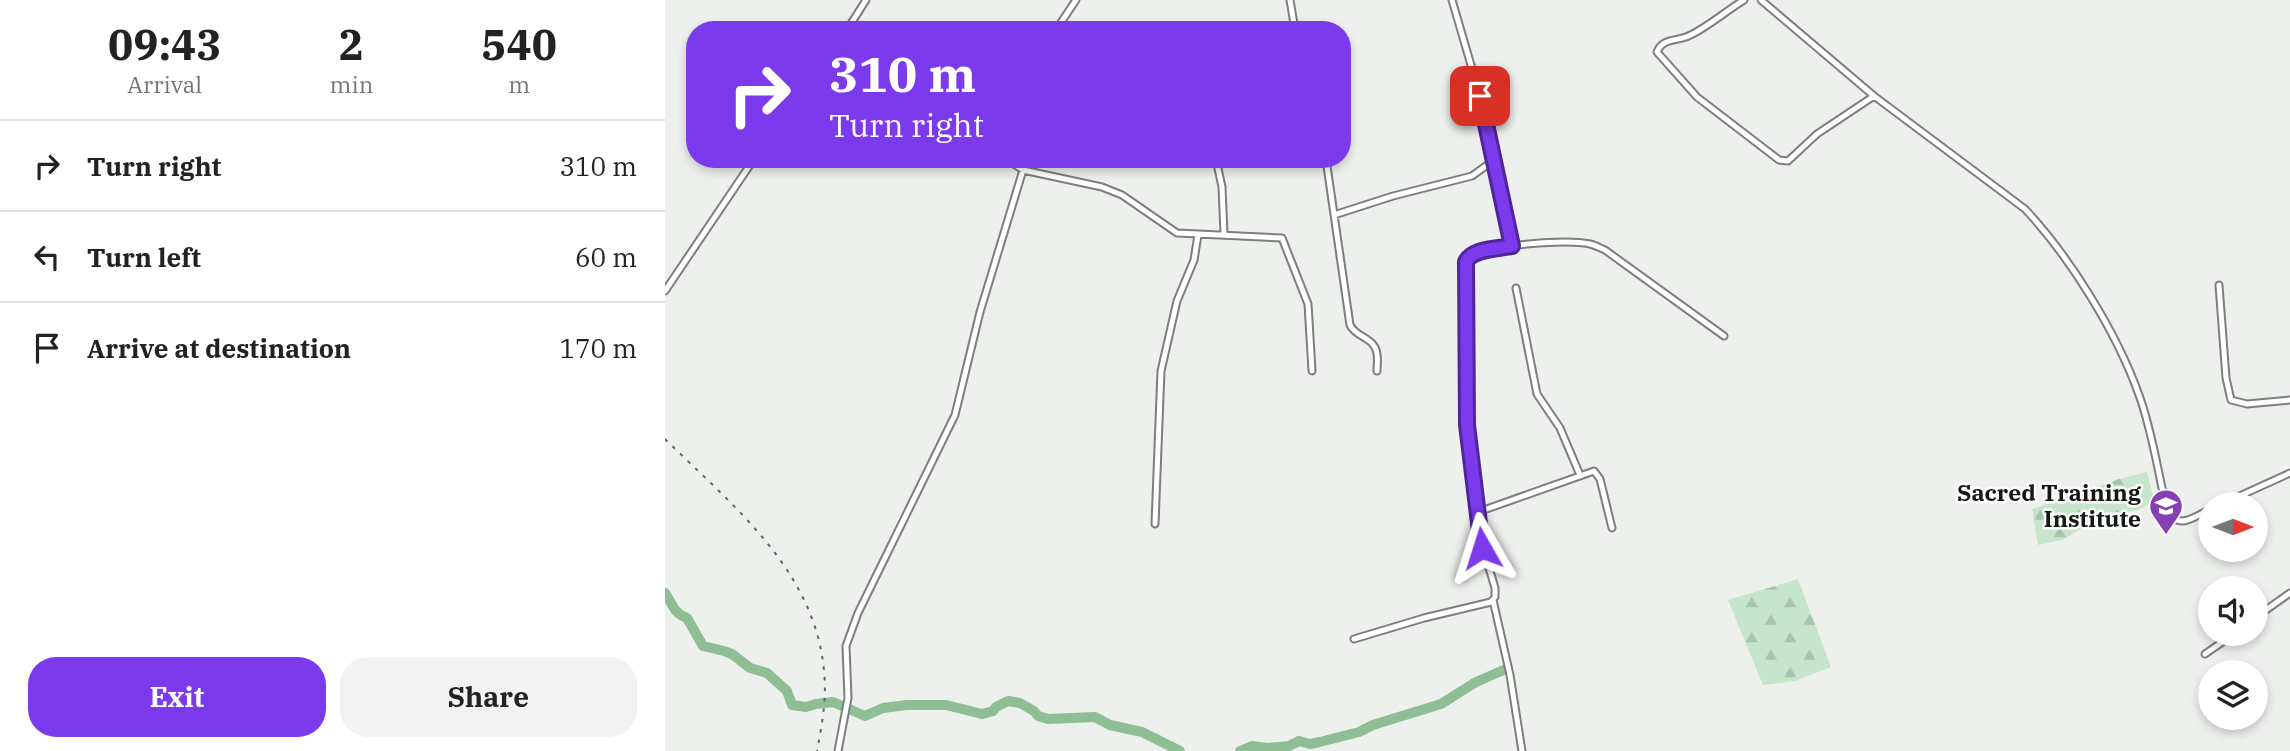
<!DOCTYPE html>
<style>
:root{--surface:#fff;--page:#f2f2f2;--text:#222;--muted:#767676;--line:#e0e0e0;--accent:#7c3aed}
body{margin:0;font-family:"IBM Plex Serif",serif;background:var(--page);color:var(--text);height:100vh;display:flex;flex-direction:column;font-size:26px;white-space:nowrap}
*{box-sizing:border-box;margin:0}
p{font-size:23px;color:var(--muted)}
.icon{flex:none;width:38px;height:38px;fill:none;stroke:currentColor;stroke-width:2;stroke-linecap:round;stroke-linejoin:round}
.map{position:relative;flex:1;overflow:hidden}
.details{display:flex;flex-direction:column;background:var(--surface);width:665px}
.details>*{flex:none}
.top-card{position:absolute;left:21px;top:21px;width:665px;height:147px;border-radius:28px;box-shadow:0 4px 10px #0003;background:#7c3aed;color:#fff;overflow:hidden}
.needle{width:46px;rotate:90deg}
.fabs{position:absolute;left:1533px;top:492px;display:grid;gap:14px}
.fabs a{display:grid;place-items:center;width:70px;height:70px;border-radius:50%;background:var(--surface);box-shadow:0 4px 10px #0003;font-size:35px}
.pin{position:absolute;display:grid;place-items:center;width:60px;height:60px;color:#fff;margin:-30px;border-radius:14px;box-shadow:0 4px 10px #0006}
.me{position:absolute;width:77px;margin:-38px;rotate:354deg;stroke-linejoin:round;filter:drop-shadow(0 0 5px #0008)}
.turn{display:flex;align-items:center;gap:24px;height:147px;padding:0 28px;font-size:32px}
.turn .icon{width:91px;height:91px;stroke-width:2.5}
.turn b{display:block;font-size:49px;line-height:60px}
.eta{display:flex;justify-content:space-evenly;align-items:center;height:119px;text-align:center}
.eta b{font-size:42px;font-weight:700;line-height:49px}
.cta{display:flex;gap:14px;margin-top:auto;padding:14px 28px}
.cta a{flex:1;height:80px;border-radius:28px;background:var(--accent);color:#fff;font-size:28px;font-weight:700;line-height:80px;text-align:center}
.cta a+a{background:var(--page);color:var(--text)}
ul{padding:0;list-style:none}
li{display:flex;align-items:center;gap:21px;height:91px;padding:0 28px;border-top:2px solid var(--line)}
li div{flex:1}
li b{display:block;font-size:26px}
li em{font-style:normal}
main{display:flex;flex:1;min-height:0}
.map>svg:first-child{display:block}
</style>
<main>
<section class="details">
<div class="eta">
<div><b>09:43</b><p>Arrival</p></div>
<div><b>2</b><p>min</p></div>
<div><b>540</b><p>m</p></div>
</div>
<ul>
<li><svg class="icon" aria-label="right" viewBox="0 0 24 24"><path d="M7 20v-9h11M14 6l5 5-5 5"/></svg><div><b>Turn right</b></div><em>310 m</em></li>
<li><svg class="icon" aria-label="left" viewBox="0 0 24 24"><path d="M17 20v-9H6M10 6l-5 5 5 5"/></svg><div><b>Turn left</b></div><em>60 m</em></li>
<li><svg class="icon" aria-label="arrive" viewBox="0 0 24 24"><path d="M6 21V4h12l-3 4 3 4H6"/></svg><div><b>Arrive at destination</b></div><em>170 m</em></li>
</ul>
<div class="cta"><a>Exit</a><a>Share</a></div>
</section>
<div class="map">
<svg width="1625" height="751" viewBox="0 0 1625 751">
<defs>
<pattern id="forest-firs" width="22" height="20" patternUnits="userSpaceOnUse" patternTransform="scale(1.75)"><rect width="22" height="20" fill="#c6e5ca"/><path d="M5 1l3.5 6h-7zM16 11l3.5 6h-7z" fill="#a9c4ad"/></pattern>
</defs>
<rect width="100%" height="100%" fill="#edf0ed"/>
<path fill="url(#forest-firs)" d="M1482,472L1489,500L1476,509L1454,514L1418,528L1397,540L1373,545L1367,509L1454,479Z
M1133,579L1166,667L1130,681L1098,685L1063,600Z"/>
<g fill="none" stroke-linecap="round" stroke-linejoin="round">
<path stroke="#8ebe94" stroke-width="10" d="M0,593C8,604 8,613 22,618L38,646L59,651L67,654L85,668L102,673L122,691L127,705L141,707L151,704L168,702L200,716L218,708L242,705H281L317,714L328,711L331,707L343,701L355,703L369,711L373,716L383,719L430,717L445,725L477,732L515,751
M575,751L587,746L602,748L624,746L634,741L645,744L655,742L694,732L708,725L776,704L811,682L841,669"/>
<g stroke="#7c7f7c" stroke-width="9">
<path id="street" d="M625,0L630,30
M787,0L815,96L847,246
M1079,0C1062,10 1038,31 1021,37C1009,41 997,39 992,52L1032,97L1114,160L1123,161L1152,134L1209,96
M1096,0L1209,96L1360,209C1405,257 1452,333 1474,395C1488,433 1493,475 1503,514C1515,529 1532,516 1545,509
M182,30L201,0
M391,30L411,0
M341,159L358,170L437,187L457,195L512,233L617,238L643,304L647,371
M551,159L557,187L559,234
M661,159L685,325C691,338 710,337 712,354C713,359 712,366 712,371
M669,215L728,196L807,176L829,160
M1554,285L1561,378L1566,400L1582,404L1625,400
M851,288L872,394L895,428L915,475
M0,291L89,159
M1557,504L1625,473
M813,512L929,471L935,479L947,528
M490,524L496,371L512,301L529,260L533,235
M828,600L845,675L857,751
M1591,617L1625,593
M689,639L759,618L826,602L830,597V588L815,537L802,425L801,269L805,255C827,245 901,239 925,244C930,245 935,248 940,250L1059,336
M1540,654L1569,634
M173,751L183,698L181,646L193,613L290,415L315,312L358,170"/>
</g>
<use href="#street" stroke="#fff" stroke-width="5"/>
<path stroke="#626462" stroke-width="2" stroke-dasharray="3.5 7" stroke-linecap="butt" d="M0,439C67,505 150,570 159,671C162,698 157,725 152,751"/>
</g>
<g fill="none" stroke-linecap="round" stroke-linejoin="round">
<g stroke="#51269a" stroke-width="18">
<path id="route" d="M815,96L847,246C833,249 807,248 801,262L802,425L817,548"/>
</g>
<use href="#route" stroke="#7c3aed" stroke-width="12"/>
</g>
<defs>
<g id="university-pin" transform="scale(1.75)"><path d="M0 17L-7.5 6A9.5 9.5 0 1 1 7.5 6Z" fill="#8740b3" stroke="#fafdfa"/><path d="M0-5L7-2L0 1L-7-2ZM-4 1L0 2.5L4 1V4Q0 6-4 4Z" fill="#fff"/></g>
</defs>
<g fill-rule="evenodd">
<use href="#university-pin" x="1501" y="506"/>
</g>
<g text-anchor="middle" stroke-width="5" stroke-linejoin="round" paint-order="stroke">
<g font-size="23" font-weight="bold" fill="#151615" stroke="#fafdfa" text-anchor="end">
<text x="1476" y="501">Sacred Training<tspan x="1476" dy="26">Institute</tspan></text>
</g>
</g>
</svg>
<div class="fabs">
<a><svg class="needle" viewBox="-14 -14 28 28"><path d="M0-13l5 13h-10z" fill="#e53935"/><path d="M0 13l5-13h-10z" fill="#767676"/></svg></a>
<a><svg class="icon" aria-label="sound" viewBox="0 0 24 24"><path d="M4 9h4l5-4v14l-5-4H4zM17 9q2 3 0 6"/></svg></a>
<a><svg class="icon" aria-label="layers" viewBox="0 0 24 24"><path d="M12 4l9 5-9 5-9-5zM3 14l9 5 9-5"/></svg></a>
</div>
<div class="pin" style="left:815px;top:96px;background:#d93025"><svg class="icon" aria-label="arrive" viewBox="0 0 24 24"><path d="M6 21V4h12l-3 4 3 4H6"/></svg></div>
<svg class="me" style="left:817px;top:548px" viewBox="-20 -20 40 40"><path d="M0-17L14 15 0 8-14 15z" fill="#7c3aed" stroke="#fff" stroke-width="4"/></svg>
<div class="top-card">
<div class="turn"><svg class="icon" aria-label="right" viewBox="0 0 24 24"><path d="M7 20v-9h11M14 6l5 5-5 5"/></svg><div><b>310 m</b>Turn right</div></div>
</div>
</div>
</main>
